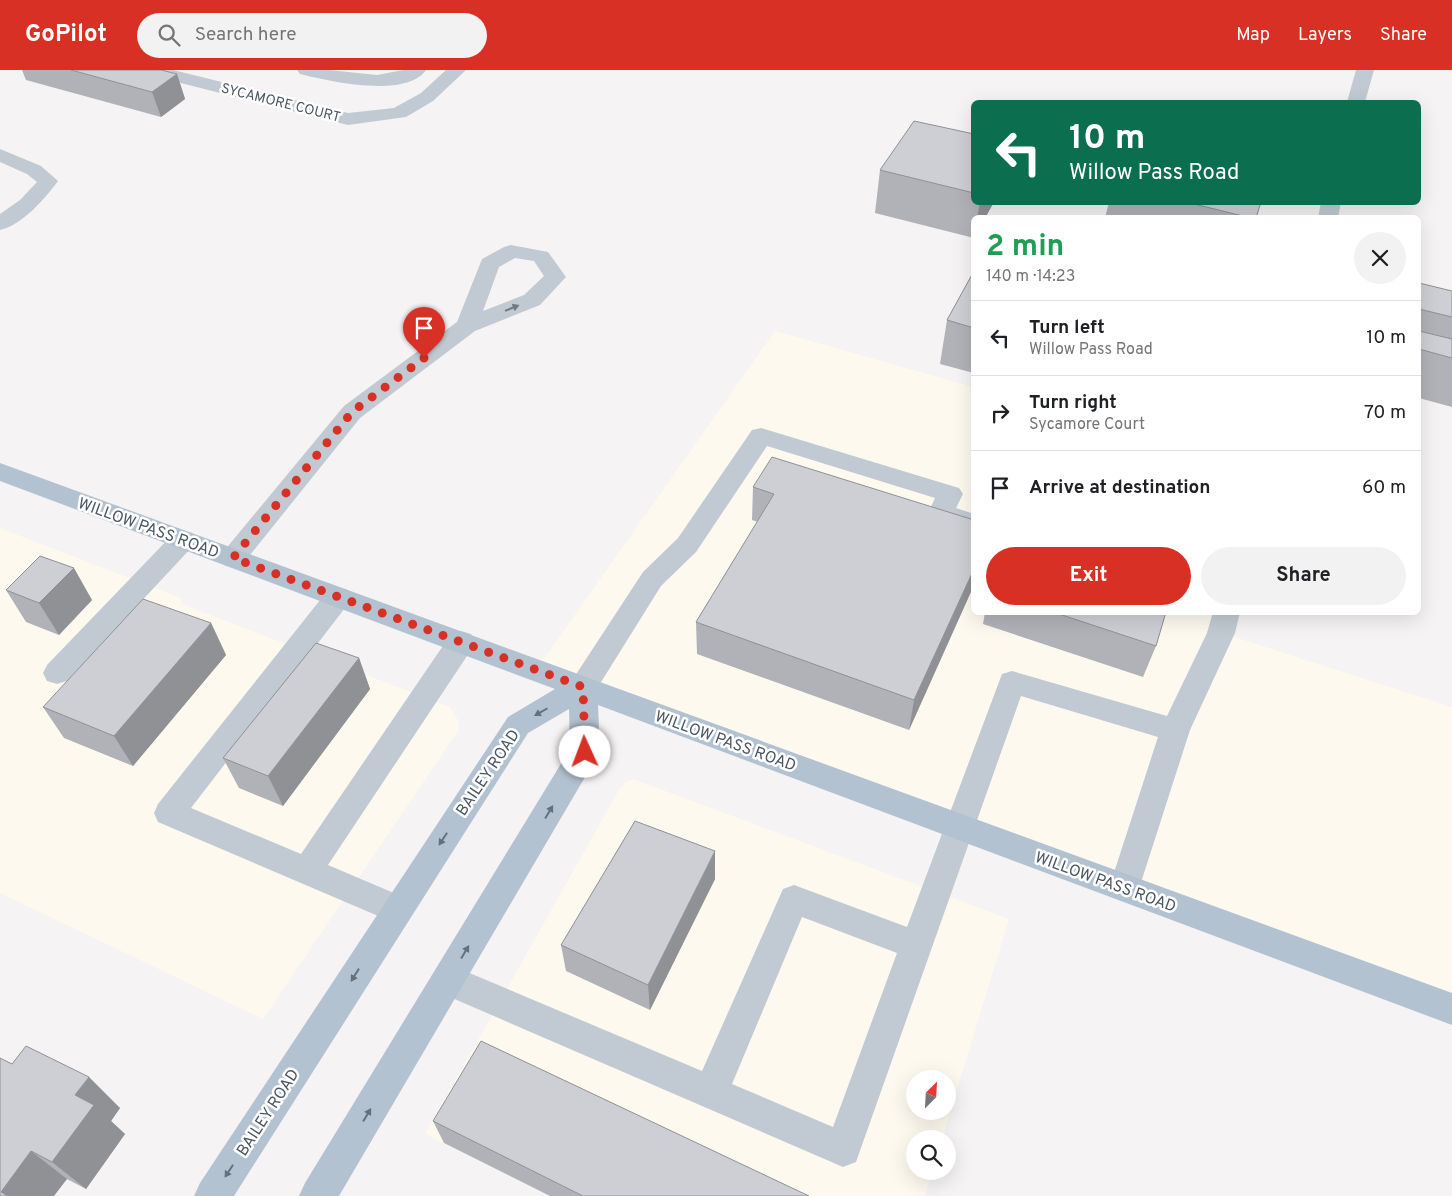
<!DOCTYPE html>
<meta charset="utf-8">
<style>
:root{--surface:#fff;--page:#f2f2f2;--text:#202124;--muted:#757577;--line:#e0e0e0;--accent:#d93025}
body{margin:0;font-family:Overpass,sans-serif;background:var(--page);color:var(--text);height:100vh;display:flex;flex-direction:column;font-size:19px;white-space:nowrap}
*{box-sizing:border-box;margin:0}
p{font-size:16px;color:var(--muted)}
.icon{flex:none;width:28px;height:28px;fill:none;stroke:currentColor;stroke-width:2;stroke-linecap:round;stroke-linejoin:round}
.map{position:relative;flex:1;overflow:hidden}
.drawer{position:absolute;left:971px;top:145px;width:450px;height:400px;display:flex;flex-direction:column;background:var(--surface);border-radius:8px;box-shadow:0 5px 20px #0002}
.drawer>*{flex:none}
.banner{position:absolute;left:971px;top:30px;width:450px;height:105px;border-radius:8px;box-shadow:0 5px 20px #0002;background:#0b6e4f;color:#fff;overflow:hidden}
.needle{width:32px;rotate:24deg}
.tools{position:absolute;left:906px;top:1000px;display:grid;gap:10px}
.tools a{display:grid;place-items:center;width:50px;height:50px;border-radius:50%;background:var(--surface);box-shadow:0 5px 20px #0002;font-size:25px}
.pin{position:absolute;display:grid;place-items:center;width:42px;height:42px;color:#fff;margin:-51px -21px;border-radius:50% 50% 50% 0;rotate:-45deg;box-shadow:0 0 5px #0007}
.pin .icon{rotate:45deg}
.me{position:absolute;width:55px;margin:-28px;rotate:358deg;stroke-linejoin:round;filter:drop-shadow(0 0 4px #0008)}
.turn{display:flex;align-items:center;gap:18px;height:105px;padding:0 15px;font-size:22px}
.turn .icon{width:65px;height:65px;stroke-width:2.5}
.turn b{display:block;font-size:35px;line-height:42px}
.round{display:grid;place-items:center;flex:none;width:52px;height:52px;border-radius:26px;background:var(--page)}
.summary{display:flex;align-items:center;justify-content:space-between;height:85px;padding:0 15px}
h1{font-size:30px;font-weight:700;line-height:38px;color:#1e9e55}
.action{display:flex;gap:10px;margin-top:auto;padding:10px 15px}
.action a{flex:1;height:58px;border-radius:30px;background:var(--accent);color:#fff;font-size:20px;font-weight:700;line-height:58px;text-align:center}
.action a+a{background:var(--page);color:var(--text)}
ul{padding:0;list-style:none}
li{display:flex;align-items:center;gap:15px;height:75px;padding:0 15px;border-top:1px solid var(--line)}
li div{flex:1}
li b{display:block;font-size:19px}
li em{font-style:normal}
header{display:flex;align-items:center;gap:30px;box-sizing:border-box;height:70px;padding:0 25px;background:var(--accent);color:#fff}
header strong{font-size:24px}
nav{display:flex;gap:28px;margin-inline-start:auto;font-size:18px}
.search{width:350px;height:45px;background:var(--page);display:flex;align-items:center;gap:12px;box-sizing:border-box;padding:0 18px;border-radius:28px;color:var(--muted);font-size:19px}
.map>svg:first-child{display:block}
</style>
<header>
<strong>GoPilot</strong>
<div class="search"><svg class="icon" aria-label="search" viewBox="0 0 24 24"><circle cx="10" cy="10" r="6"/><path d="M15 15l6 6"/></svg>Search here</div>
<nav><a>Map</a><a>Layers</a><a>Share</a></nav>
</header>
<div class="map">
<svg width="1452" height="1126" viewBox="0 0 1452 1126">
<rect width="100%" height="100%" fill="#f5f3f3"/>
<path fill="#fdf9ef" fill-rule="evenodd" d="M775,261L974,317V542L1227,543L1222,563L1452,637V939L536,600Z
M0,458L181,528L182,534L450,637L459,652L458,661L263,949L0,823Z
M633,709L1009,849L942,1069H915V1101H932L925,1126H550L425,1064L620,718L626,712ZM915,1009H948V1041H915Z"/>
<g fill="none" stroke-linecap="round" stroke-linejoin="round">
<path fill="#c1cad2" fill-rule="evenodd" d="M142,0H173L348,43L394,38L421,23L446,0H466L433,31L406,47L348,55L145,4Z
M297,0H329L377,5L403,0H426C406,29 328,11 300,4Z
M1356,0H1374L1365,32H1347Z
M0,79L41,96L58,111C45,129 22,155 0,160V144L20,130L37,112L27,104L0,92Z
M1321,132H1341L1338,148H1318Z
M511,175L548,182L566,207L540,235L475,261L360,348L242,495L233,498L224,495L220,488L224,481L344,336L457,252L482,189L504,177ZM515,188L534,191L544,206L524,225L483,241L499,197Z
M761,358L959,418L963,424L956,438L974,444V462L932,449L928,443L935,428L767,376L696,482L661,516L593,625L583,628L573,625L569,617L573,609L643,502L678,468L752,360Z
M183,461L192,463L196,470L192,477L67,611L57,614L47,611L43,603L47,595L174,463Z
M338,517L348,520L351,527L348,534L191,738L301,784L451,564L461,561L471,564L475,572L471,580L328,795L408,829L413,839L408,849L397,854L158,752L154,743L158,734L328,520Z
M1213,542H1240L1235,563L1190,660L1136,828L1125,832L1114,828L1109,818L1158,667L1021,626L856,1092L843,1097L436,921L431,910L436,899L448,894L702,1001L783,819L794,815L907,857L1002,604L1012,601L1167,646L1207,563ZM802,847L897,883L833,1057L732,1014Z"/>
<path fill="#b3c2d1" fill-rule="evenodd" d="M0,393L1452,923V955L598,635L600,681L595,690L339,1126H299L305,1113L570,679L569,639L528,663L234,1126H194L200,1113L508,647L555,619L0,411Z"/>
</g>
<path fill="#b0b2b7" d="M22,0H161L177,4L185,29L161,47L26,10Z
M974,64V132H994L985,148H974V168L875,143L880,100Z
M1109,132H1261L1256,148H1105Z
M974,201V303L940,294L947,250Z
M1419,213L1452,221V337L1419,328Z
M753,417L974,450V515L909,660L697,584L696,552L758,452L752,450Z
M6,520L92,530L59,565L26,552Z
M985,542H1166L1156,576L1143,607L983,554Z
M211,553L226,585L133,696L64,668L43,637Z
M359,588L370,619L283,736L239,718L223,688Z
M715,809L650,940L566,901L561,875Z
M12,994L120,1038L111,1051L125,1064L86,1119L67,1109L0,1126Z
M433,1051L809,1126H550L444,1073Z"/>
<path fill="#909195" d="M177,4L185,29L161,47L152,22Z
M980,132H994L985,148H977Z
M74,498L92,530L59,565L39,533Z
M974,499V515L909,660L914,630Z
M211,553L226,585L133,696L114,666Z
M359,588L370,619L283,736L268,706Z
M715,781V809L650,940L648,915Z
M89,1007L120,1038L111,1051L125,1064L86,1119L52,1092L75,1025Z
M31,1081L67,1109L54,1126H6L1,1122Z"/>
<path fill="#cdcfd5" stroke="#909195" d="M71,0H161L177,4L152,22Z
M914,51L974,64V123L880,100Z
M1186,132H1261L1256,148H1251Z
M974,201V258L947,250Z
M1419,213L1452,221V247L1419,239Z
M1419,261L1452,269V288L1419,279Z
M772,387L974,450V499L914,630L696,552L774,424L753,417Z
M40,486L74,498L39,533L6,520Z
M143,529L211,553L114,666L43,637Z
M1053,542H1166L1156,576Z
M316,573L359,588L268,706L223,688Z
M635,751L715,781L648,915L561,875Z
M481,971L809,1126H583L433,1051Z
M26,976L89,1007L75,1025L94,1035L52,1092L31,1081L1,1122L8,1126H0V988L12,994Z"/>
<defs><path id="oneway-solid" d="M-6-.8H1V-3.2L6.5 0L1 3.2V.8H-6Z" transform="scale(1.25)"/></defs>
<use fill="#6e7983" href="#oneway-solid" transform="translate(512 238) rotate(-22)"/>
<g fill="#64717d">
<use href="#oneway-solid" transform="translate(541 642) rotate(150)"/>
<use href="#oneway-solid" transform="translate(549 742) rotate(-59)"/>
<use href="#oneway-solid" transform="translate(443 769) rotate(123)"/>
<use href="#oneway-solid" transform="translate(465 882) rotate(-59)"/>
<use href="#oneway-solid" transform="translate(355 905) rotate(122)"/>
<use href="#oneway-solid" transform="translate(367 1045) rotate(-59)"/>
<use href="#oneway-solid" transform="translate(229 1101) rotate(123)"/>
</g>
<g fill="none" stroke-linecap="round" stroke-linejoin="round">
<path stroke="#d93025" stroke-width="9" stroke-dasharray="0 16.2" d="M424,288L352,342L233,488L583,617L585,682"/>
</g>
<g text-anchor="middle" stroke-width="5" stroke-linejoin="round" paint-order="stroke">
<g font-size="14" fill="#4a5661" stroke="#fff">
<text transform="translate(281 32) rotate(14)" y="5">SYCAMORE COURT</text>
</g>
<g font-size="16" fill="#4a5661" stroke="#fff">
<text transform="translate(149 457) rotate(20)" y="6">WILLOW PASS ROAD</text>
<text transform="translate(726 670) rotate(20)" y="6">WILLOW PASS ROAD</text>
<text transform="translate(487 702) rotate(-56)" y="6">BAILEY ROAD</text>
<text transform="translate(1106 811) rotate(20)" y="6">WILLOW PASS ROAD</text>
<text transform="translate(267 1042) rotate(-57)" y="6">BAILEY ROAD</text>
</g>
</g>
</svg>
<div class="tools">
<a><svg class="needle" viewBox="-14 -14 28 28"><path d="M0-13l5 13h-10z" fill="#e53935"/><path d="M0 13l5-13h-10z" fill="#757577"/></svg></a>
<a><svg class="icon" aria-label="search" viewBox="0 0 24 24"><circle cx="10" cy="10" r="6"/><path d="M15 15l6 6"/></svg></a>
</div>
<div class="pin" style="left:424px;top:288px;background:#d93025"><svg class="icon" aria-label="arrive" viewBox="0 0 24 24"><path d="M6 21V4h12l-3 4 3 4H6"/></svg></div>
<svg class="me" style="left:585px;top:682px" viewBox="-20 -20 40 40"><circle r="19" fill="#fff"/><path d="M0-13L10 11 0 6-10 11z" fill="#d93025"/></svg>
<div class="banner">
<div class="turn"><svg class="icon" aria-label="left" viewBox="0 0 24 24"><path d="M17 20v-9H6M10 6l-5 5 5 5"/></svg><div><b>10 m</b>Willow Pass Road</div></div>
</div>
<section class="drawer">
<div class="summary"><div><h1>2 min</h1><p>140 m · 14:23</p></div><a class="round"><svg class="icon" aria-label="close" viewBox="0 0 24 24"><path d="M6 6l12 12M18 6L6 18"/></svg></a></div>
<ul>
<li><svg class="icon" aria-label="left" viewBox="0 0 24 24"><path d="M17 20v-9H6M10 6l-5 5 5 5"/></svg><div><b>Turn left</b><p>Willow Pass Road</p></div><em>10 m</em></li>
<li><svg class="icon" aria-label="right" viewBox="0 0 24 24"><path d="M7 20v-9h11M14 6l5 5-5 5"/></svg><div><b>Turn right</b><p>Sycamore Court</p></div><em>70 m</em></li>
<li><svg class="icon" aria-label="arrive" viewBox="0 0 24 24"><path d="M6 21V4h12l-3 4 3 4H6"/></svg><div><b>Arrive at destination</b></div><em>60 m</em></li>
</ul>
<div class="action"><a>Exit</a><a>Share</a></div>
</section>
</div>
